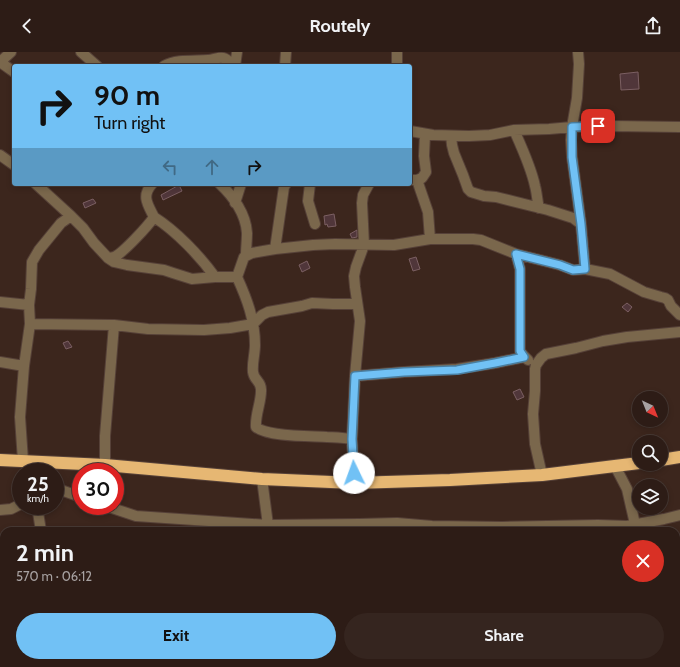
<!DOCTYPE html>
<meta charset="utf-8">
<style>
:root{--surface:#2d1c16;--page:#35251f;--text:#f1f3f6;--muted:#a7a1a1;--line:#483a35;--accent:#71c1f5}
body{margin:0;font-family:Cabin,sans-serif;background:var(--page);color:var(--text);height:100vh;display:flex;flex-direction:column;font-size:15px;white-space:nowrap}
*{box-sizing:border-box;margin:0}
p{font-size:13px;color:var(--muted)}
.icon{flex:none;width:22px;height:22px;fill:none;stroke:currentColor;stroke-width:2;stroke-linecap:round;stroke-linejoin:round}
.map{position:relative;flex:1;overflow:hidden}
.side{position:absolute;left:0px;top:475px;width:680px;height:140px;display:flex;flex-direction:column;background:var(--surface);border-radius:12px 12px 0 0;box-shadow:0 2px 6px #0003,0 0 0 1px var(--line)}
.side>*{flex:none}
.top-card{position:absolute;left:12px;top:12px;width:400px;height:122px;border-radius:4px;box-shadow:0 2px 6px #0003,0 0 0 1px var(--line);background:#71c1f5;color:#111;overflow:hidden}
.needle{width:26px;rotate:137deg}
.fabs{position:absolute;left:632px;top:339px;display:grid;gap:8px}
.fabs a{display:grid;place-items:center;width:36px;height:36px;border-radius:50%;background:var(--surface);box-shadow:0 2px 6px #0003,0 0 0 1px var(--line);font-size:20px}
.speed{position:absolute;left:12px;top:411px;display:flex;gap:8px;font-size:20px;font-weight:700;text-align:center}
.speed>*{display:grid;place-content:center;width:52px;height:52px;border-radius:50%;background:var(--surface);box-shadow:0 2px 6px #0003,0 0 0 1px var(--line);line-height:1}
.speed small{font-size:10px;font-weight:400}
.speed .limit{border:6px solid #d22;background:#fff;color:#111}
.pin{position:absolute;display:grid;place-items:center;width:34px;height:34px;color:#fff;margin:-17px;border-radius:8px;box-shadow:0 2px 6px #0006}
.me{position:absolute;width:44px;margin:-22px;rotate:357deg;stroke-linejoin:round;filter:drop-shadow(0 0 3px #0008)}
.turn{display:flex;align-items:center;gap:14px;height:84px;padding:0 16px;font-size:18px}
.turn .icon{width:52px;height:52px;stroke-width:2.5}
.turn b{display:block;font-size:28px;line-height:34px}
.lanes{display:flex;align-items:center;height:38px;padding:0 16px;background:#0003;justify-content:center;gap:20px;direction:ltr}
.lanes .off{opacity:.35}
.round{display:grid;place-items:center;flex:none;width:42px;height:42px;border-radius:21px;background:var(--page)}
.summary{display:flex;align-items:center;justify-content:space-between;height:68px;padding:0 16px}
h1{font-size:24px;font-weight:800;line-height:30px}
.action{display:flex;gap:8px;margin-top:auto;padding:8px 16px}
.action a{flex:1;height:46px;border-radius:24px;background:var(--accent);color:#111;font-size:16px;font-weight:800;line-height:46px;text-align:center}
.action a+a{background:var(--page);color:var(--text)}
header{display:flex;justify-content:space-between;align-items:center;height:52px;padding:0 16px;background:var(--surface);font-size:18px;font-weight:800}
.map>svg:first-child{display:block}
</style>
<header><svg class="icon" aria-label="back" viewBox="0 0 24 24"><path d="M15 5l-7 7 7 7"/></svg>Routely<svg class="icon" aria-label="share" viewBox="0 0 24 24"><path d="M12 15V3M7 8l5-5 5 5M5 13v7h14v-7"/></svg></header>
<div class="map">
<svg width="680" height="615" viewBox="0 0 680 615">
<rect width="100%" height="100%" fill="#3c261d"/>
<path fill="#50363a" stroke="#7b5f62" d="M638,20L639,37L621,38L620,22Z
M179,133L182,139L163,148L161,143Z
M93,147L96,151L85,156L83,151Z
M334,162L336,174L328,175L327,172L325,173L324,164Z
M357,178V185L352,186L350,182Z
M416,205L420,217L413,219L409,207Z
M307,209L310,216L302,220L299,213Z
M627,251L632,255L628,260L622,255Z
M68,289L72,295L66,297L63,291Z
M520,337L524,345L517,348L513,340Z"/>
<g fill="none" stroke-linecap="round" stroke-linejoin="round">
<g stroke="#564138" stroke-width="12">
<path id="minor" d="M81,0L97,14
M578,0L579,12L577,46L572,75L571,88L572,105L581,172L585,217
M0,10L14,20
M0,10L11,0
M164,14C177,7 193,9 208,8C213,8 218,5 223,6C228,7 230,11 233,14
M235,14L237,0
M285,14L286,0
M397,14V0
M514,78C522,96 531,115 535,134C537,141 537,148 539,156
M410,79L433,83L469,84L490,83L514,78L549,77L572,75L611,74L680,75
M451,84L452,93L454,101L463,123L468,137L471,140L484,144L496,145L548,158L573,166L581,172
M0,103L14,113
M412,128H417L422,126L426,120L424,104L425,82
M417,128L428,160L430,187
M36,132L71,164L83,176L94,191L108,206L114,210L127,213L164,218L173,221L192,227L215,225H237L244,205L252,201L275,197L313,193L335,192L394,193L430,187H473L481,188L516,202L560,213L573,218L585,217L610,222L644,240L661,245L665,246L668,248L671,254L680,263
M220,132C233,144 246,162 247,181C247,188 246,196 246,203
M310,132L308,149L315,172
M235,151L241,132
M154,165C176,179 200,204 215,225
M275,197L284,135L286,132
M516,202L520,217V299L523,303L528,308
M108,206C110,206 112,205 114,205C123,201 148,174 154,165C148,153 141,144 152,132
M237,225C247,247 255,268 255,293C255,302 252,311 253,320C254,329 262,329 261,339C261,351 255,363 256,375C267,385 311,384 327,385C335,385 344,386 352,387
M0,250L29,253
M30,272L114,273L148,277L204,278L230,276L253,272L262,263L268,260L302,254L312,251L333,252H357
M0,310L24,314
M355,324L404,320L457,317L495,311L524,305
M23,409L20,365L24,314L30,272L29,253L31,237L32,210L39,198L61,171L71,164
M105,413V384L114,273
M615,414L627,437L635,472
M42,420L43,410
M542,423L535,392L533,362L535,339V317L536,313L541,306L546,302L576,296L603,289L627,285L680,280
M262,427L268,473L270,479
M354,431L352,387L355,324L360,269L355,235L354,224L356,215L364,193L362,151L363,143L369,132
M55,436L81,445
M37,454L41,479
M106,454L136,464L268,473L359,472L397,471L432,474L502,475L598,473L627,474L664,467L680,463
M0,458L11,457L21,452
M0,527H4
M0,598H4
M312,611V615
M666,611L668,615"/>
</g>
<g stroke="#564138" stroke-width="14">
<path id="highway" d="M0,408L105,413L262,427L354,431L450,428L542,423L639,411
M661,408L680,405"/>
</g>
<use href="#minor" stroke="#7a674c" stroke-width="10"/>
<use href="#highway" stroke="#e6b773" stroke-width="12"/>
</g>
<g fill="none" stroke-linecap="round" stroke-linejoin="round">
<g stroke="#497d9f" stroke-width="10">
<path id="route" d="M354,421L352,387L355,324L404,320L457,318L495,311L524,305L520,299V217L516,202L560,213L573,218L585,217L581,172L572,105V75L598,74"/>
</g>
<use href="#route" stroke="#71c1f5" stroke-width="7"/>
</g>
</svg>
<div class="fabs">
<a><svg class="needle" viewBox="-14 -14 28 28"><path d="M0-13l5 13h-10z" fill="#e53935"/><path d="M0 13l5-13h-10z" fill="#a7a1a1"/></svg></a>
<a><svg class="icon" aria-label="search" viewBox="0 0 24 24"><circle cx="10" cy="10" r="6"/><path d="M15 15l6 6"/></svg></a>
<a><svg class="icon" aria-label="layers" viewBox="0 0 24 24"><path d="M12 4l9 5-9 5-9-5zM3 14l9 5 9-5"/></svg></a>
</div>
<div class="speed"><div>25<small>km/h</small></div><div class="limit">30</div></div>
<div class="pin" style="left:598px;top:74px;background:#d93025"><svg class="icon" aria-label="arrive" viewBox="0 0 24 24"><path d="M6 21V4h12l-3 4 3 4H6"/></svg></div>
<svg class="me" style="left:354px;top:421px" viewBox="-20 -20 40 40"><circle r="19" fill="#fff"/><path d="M0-13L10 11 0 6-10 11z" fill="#71c1f5"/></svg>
<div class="top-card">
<div class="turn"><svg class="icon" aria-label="right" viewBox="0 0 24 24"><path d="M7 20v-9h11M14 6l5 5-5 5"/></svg><div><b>90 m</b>Turn right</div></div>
<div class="lanes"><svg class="icon off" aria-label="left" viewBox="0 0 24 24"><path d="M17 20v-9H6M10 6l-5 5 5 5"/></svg><svg class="icon off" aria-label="ahead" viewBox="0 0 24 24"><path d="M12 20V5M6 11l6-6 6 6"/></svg><svg class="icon" aria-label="right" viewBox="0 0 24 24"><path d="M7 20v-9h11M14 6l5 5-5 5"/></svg></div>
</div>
<section class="side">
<div class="summary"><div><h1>2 min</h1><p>570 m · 06:12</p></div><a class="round" style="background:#d93025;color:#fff"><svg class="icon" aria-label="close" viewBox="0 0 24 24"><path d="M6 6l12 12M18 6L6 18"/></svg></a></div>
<div class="action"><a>Exit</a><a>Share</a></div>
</section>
</div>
